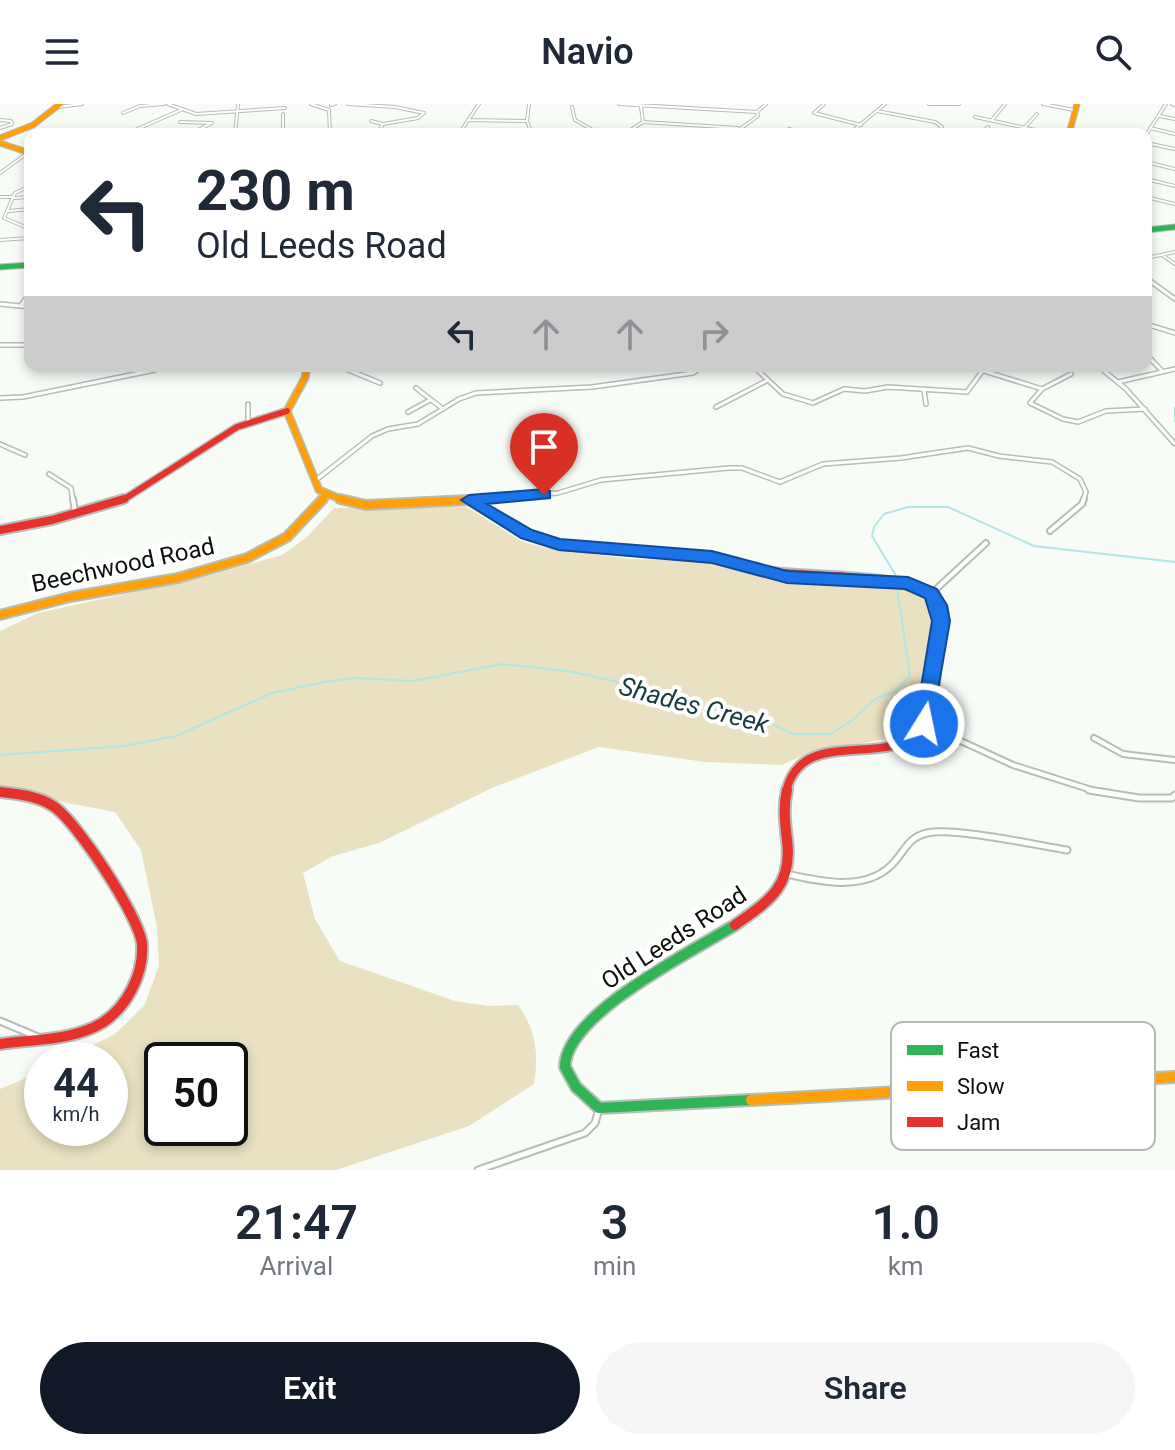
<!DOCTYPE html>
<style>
:root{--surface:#fff;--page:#f6f6f7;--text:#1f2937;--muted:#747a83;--accent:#111827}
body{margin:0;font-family:Roboto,sans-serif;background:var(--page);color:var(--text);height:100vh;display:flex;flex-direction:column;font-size:30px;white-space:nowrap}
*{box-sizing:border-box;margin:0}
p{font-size:26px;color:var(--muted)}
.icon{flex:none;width:44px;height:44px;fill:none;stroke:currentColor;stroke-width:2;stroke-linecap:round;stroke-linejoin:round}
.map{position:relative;height:1066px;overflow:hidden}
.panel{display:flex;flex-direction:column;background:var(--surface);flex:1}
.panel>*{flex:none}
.banner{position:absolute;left:24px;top:24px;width:1128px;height:244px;border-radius:16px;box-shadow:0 4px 12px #0003;background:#fff;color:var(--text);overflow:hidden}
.speed{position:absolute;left:24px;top:938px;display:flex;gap:16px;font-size:40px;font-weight:700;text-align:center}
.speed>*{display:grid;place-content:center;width:104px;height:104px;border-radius:50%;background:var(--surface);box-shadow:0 4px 12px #0003;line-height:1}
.speed small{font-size:20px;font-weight:400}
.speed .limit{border:4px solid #111;border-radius:12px;background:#fff;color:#111}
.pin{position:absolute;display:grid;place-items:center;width:68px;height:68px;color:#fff;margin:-82px -34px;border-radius:50% 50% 50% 0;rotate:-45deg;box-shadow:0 0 8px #0007}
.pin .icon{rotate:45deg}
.me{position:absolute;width:88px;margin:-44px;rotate:10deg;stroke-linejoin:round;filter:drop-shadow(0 0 6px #0008)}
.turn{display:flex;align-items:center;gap:28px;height:168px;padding:0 40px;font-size:36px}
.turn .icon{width:104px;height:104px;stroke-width:2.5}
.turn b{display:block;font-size:56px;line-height:68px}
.lanes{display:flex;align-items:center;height:76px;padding:0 40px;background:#0003;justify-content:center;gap:40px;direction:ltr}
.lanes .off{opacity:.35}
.eta{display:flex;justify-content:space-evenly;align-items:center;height:136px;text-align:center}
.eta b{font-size:48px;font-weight:600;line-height:56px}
.action{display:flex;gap:16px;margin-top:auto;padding:16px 40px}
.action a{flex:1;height:92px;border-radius:48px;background:var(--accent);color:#fff;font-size:32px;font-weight:600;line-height:92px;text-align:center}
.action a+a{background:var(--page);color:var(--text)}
header{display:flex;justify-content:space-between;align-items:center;height:104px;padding:0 40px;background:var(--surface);font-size:36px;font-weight:600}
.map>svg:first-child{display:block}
</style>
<header><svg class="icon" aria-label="menu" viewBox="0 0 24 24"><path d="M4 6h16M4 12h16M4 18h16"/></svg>Navio<svg class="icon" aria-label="search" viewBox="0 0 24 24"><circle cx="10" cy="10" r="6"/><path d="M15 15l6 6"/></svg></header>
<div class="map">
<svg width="1175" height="1066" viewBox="0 0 1175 1066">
<rect width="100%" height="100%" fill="#f7fcf7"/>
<path fill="#e9e1c2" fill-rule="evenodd" d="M467,403L521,437L546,444L632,455L699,456L756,470L838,480L906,482L919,487L930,496L935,517L922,614L904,632L810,648L782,661L705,658L599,643L494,683L379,739L333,752L303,769L315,815L340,857L455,897L488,902L518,901C536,926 539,950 534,980L469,1022L336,1066H0V985L42,967V1024H110V956H63L115,930L144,902L159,862L157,823L141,746L115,708L0,686V527L38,509L211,471L282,451L307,433L334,404ZM162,956H230V1024H162Z"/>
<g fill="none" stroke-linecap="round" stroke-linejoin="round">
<path stroke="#b0e6e3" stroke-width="2" d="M1175,304V318
M0,651L124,642L176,632L272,589L324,578L354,574L413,577L502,560L568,567L632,581L690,600L756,612L793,630H830L853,616L875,595L896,587L910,572L895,470L872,432L874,423L884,410L908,403H948L1034,442L1175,458"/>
<g stroke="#b7bdb7" stroke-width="4">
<path id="street-far3" d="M168,0L196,10L285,4
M311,0L329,6L330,30
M348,0L395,3L424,9L418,14L383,20L377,30
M529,0L527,17L532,30
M619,0L757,8
M824,0L814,9L861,21
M929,0H959
M1043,0L1074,6
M1172,0L1175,1
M331,1L335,0
M58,3L82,0
M572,3L575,16L591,25L592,30
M877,7L935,18L942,23L935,30
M123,9L140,2L164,0
M283,10V30
M1159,12L1175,15
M975,13L1054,30
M0,16L11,17L12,20
M468,16L527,17
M992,16L1005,0
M371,17L383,20
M180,18L212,19
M643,18L738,24
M1025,23L1037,10
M0,24L12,20
M1150,24L1175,30
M789,25L809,30
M126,30L183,5
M190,30L210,20
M235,30L238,0
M459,30L479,0
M633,30L632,25L643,18L641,3
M733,30L758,12L757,8L766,0
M849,30L885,0
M981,30L988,23
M1146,31L1166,0
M1146,39L1175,45
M1146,58L1175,65
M0,69L29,48
M1146,75L1175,82
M30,82L15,89L4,114L30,125
M0,93H13
M1146,93L1175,100
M14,94L30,93
M9,107L30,105
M0,136L30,134
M1162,151L1175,160
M1146,154L1175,148"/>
</g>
<g stroke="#b7bdb7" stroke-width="6">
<path id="street-far2" d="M1146,174L1175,195
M0,200L30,203
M22,200L30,189
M1146,220L1175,229
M0,241H30
M1146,250L1162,267
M147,262L155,266
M339,262L380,279
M753,262L783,290L813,299L844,285L865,287L888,283L967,288L986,262
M968,262L1042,285
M1098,262L1126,285L1174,339
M1071,270L1042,285L1030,299L1063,315L1078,318L1106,307L1145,305
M1118,278L1175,265
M416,284L443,305
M924,286L926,300
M0,294L23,293L155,266
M248,300V319
M716,303L766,277
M408,308L430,296
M0,340L25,351
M49,370L71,384L73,397
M316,376L372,332L388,325L418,320L459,295L476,289L592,283L693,269L703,262
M471,396L558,389L601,376L729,364H742L780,378L823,360L901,354L968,344L999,352L1052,358L1080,375L1086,388L1083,397"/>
</g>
<g stroke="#b7bdb7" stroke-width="8">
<path id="street-far1" d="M73,395L75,408
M471,396L487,395
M1050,427L1082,400L1084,395
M932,489L986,439
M924,620L1013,661L1098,688
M1094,634L1123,650L1175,656"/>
</g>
<g stroke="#b7bdb7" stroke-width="9">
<path id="street" d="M1089,686L1139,694H1172L1175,691
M787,770C822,778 870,789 896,756C906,744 910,733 927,729C955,723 1035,741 1067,746
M0,917L38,933
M478,1066L585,1029L595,1019L599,1005"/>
</g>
<g stroke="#b7bdb7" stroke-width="7">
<path id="fast-far1" d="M1146,126L1175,123
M0,163L30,161"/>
</g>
<g stroke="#b7bdb7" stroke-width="14">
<path id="fast" d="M735,821C693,847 565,910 565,963L576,983L599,1004L751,996"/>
</g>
<g stroke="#b7bdb7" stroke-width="7">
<path id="slow-far3" d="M1069,30L1077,0
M0,34L33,21L60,0
M0,39L30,49"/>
</g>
<g stroke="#b7bdb7" stroke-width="9">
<path id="slow-far2" d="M307,262L305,274L287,307L319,386L345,397
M321,397L327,390
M454,397H470"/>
</g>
<g stroke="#b7bdb7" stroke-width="12">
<path id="slow-far1" d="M340,395L366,401L469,396L526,430L559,441L712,453L765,467
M0,511L70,493L178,474L247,454L287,433L323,395"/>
</g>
<g stroke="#b7bdb7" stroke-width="14">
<path id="slow" d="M751,996L1175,973"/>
</g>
<g stroke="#b7bdb7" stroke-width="9">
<path id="jam-far2" d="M117,397L126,394L237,323L287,307"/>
</g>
<g stroke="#b7bdb7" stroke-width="12">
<path id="jam-far1" d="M0,426L52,416L124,395
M765,467C803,474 911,468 934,495C945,516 938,540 936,562C935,584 934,610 919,627C885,665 801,621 786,688"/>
</g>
<g stroke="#b7bdb7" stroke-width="14">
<path id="jam" d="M0,688C18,690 38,692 53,702C76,716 140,814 142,840C144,870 127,903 102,919C72,937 33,935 0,940
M735,821C769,797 793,782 787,736C785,719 783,703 787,686"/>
</g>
<use href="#street-far3" stroke="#fefffe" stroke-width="2"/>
<use href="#street-far2" stroke="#fefffe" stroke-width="3"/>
<use href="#street-far1" stroke="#fefffe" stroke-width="4"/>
<use href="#street" stroke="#fefffe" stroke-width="5"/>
<use href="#fast-far1" stroke="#30b455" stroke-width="5"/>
<use href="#fast" stroke="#30b455" stroke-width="10"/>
<use href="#slow-far3" stroke="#ff9f0a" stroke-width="5"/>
<use href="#slow-far2" stroke="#ff9f0a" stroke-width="6"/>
<use href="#slow-far1" stroke="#ff9f0a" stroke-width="8"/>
<use href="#slow" stroke="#ff9f0a" stroke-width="10"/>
<use href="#jam-far2" stroke="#e5322d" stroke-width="6"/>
<use href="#jam-far1" stroke="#e5322d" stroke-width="8"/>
<use href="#jam" stroke="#e5322d" stroke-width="10"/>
</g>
<path fill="#1a73e8" stroke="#114b97" stroke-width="2" d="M544,385L550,387V394L487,400L532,426L560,435L712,447L787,467L908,473L937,485L947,501L950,517L931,626H917L915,620L932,517L925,494L905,485L787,479L712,459L559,446L521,434L461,396L469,391Z"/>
<g text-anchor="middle" stroke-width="8" stroke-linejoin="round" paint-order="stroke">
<g font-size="24" fill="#0a110a" stroke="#fff">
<text transform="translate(123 461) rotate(-12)" y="8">Beechwood Road</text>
<text transform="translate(674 834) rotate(-33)" y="8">Old Leeds Road</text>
</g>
<g font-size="26" font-style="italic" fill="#193d3c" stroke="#fff">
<text transform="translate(694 601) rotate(15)" y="9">Shades Creek</text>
</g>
</g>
<rect x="891" y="918" width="264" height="128" rx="12" fill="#fff" stroke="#b6b8b6" stroke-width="2"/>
<rect x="907" y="941" width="36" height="10" fill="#30b455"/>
<rect x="907" y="977" width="36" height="10" fill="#ff9f0a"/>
<rect x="907" y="1013" width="36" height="10" fill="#e5322d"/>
<g font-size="22" fill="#0a110a">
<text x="957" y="954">Fast</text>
<text x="957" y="990">Slow</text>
<text x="957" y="1026">Jam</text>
</g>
</svg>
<div class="speed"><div>44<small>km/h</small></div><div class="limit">50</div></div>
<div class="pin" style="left:544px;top:391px;background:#d93025"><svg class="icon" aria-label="arrive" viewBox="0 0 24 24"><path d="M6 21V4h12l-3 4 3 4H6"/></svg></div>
<svg class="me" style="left:924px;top:620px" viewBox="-20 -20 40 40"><circle r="17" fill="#1a73e8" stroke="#fff" stroke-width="3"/><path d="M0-11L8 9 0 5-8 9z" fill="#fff"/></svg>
<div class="banner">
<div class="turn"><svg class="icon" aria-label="left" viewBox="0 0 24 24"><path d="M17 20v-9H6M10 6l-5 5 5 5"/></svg><div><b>230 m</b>Old Leeds Road</div></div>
<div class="lanes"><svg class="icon" aria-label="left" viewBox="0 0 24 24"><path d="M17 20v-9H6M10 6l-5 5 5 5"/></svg><svg class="icon off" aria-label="ahead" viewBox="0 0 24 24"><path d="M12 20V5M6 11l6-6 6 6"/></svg><svg class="icon off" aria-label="ahead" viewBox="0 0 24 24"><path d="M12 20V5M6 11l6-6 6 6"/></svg><svg class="icon off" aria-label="right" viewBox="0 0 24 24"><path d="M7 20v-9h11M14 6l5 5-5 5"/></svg></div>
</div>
</div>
<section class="panel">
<div class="eta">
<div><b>21:47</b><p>Arrival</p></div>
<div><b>3</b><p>min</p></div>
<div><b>1.0</b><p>km</p></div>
</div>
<div class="action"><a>Exit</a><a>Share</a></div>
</section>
